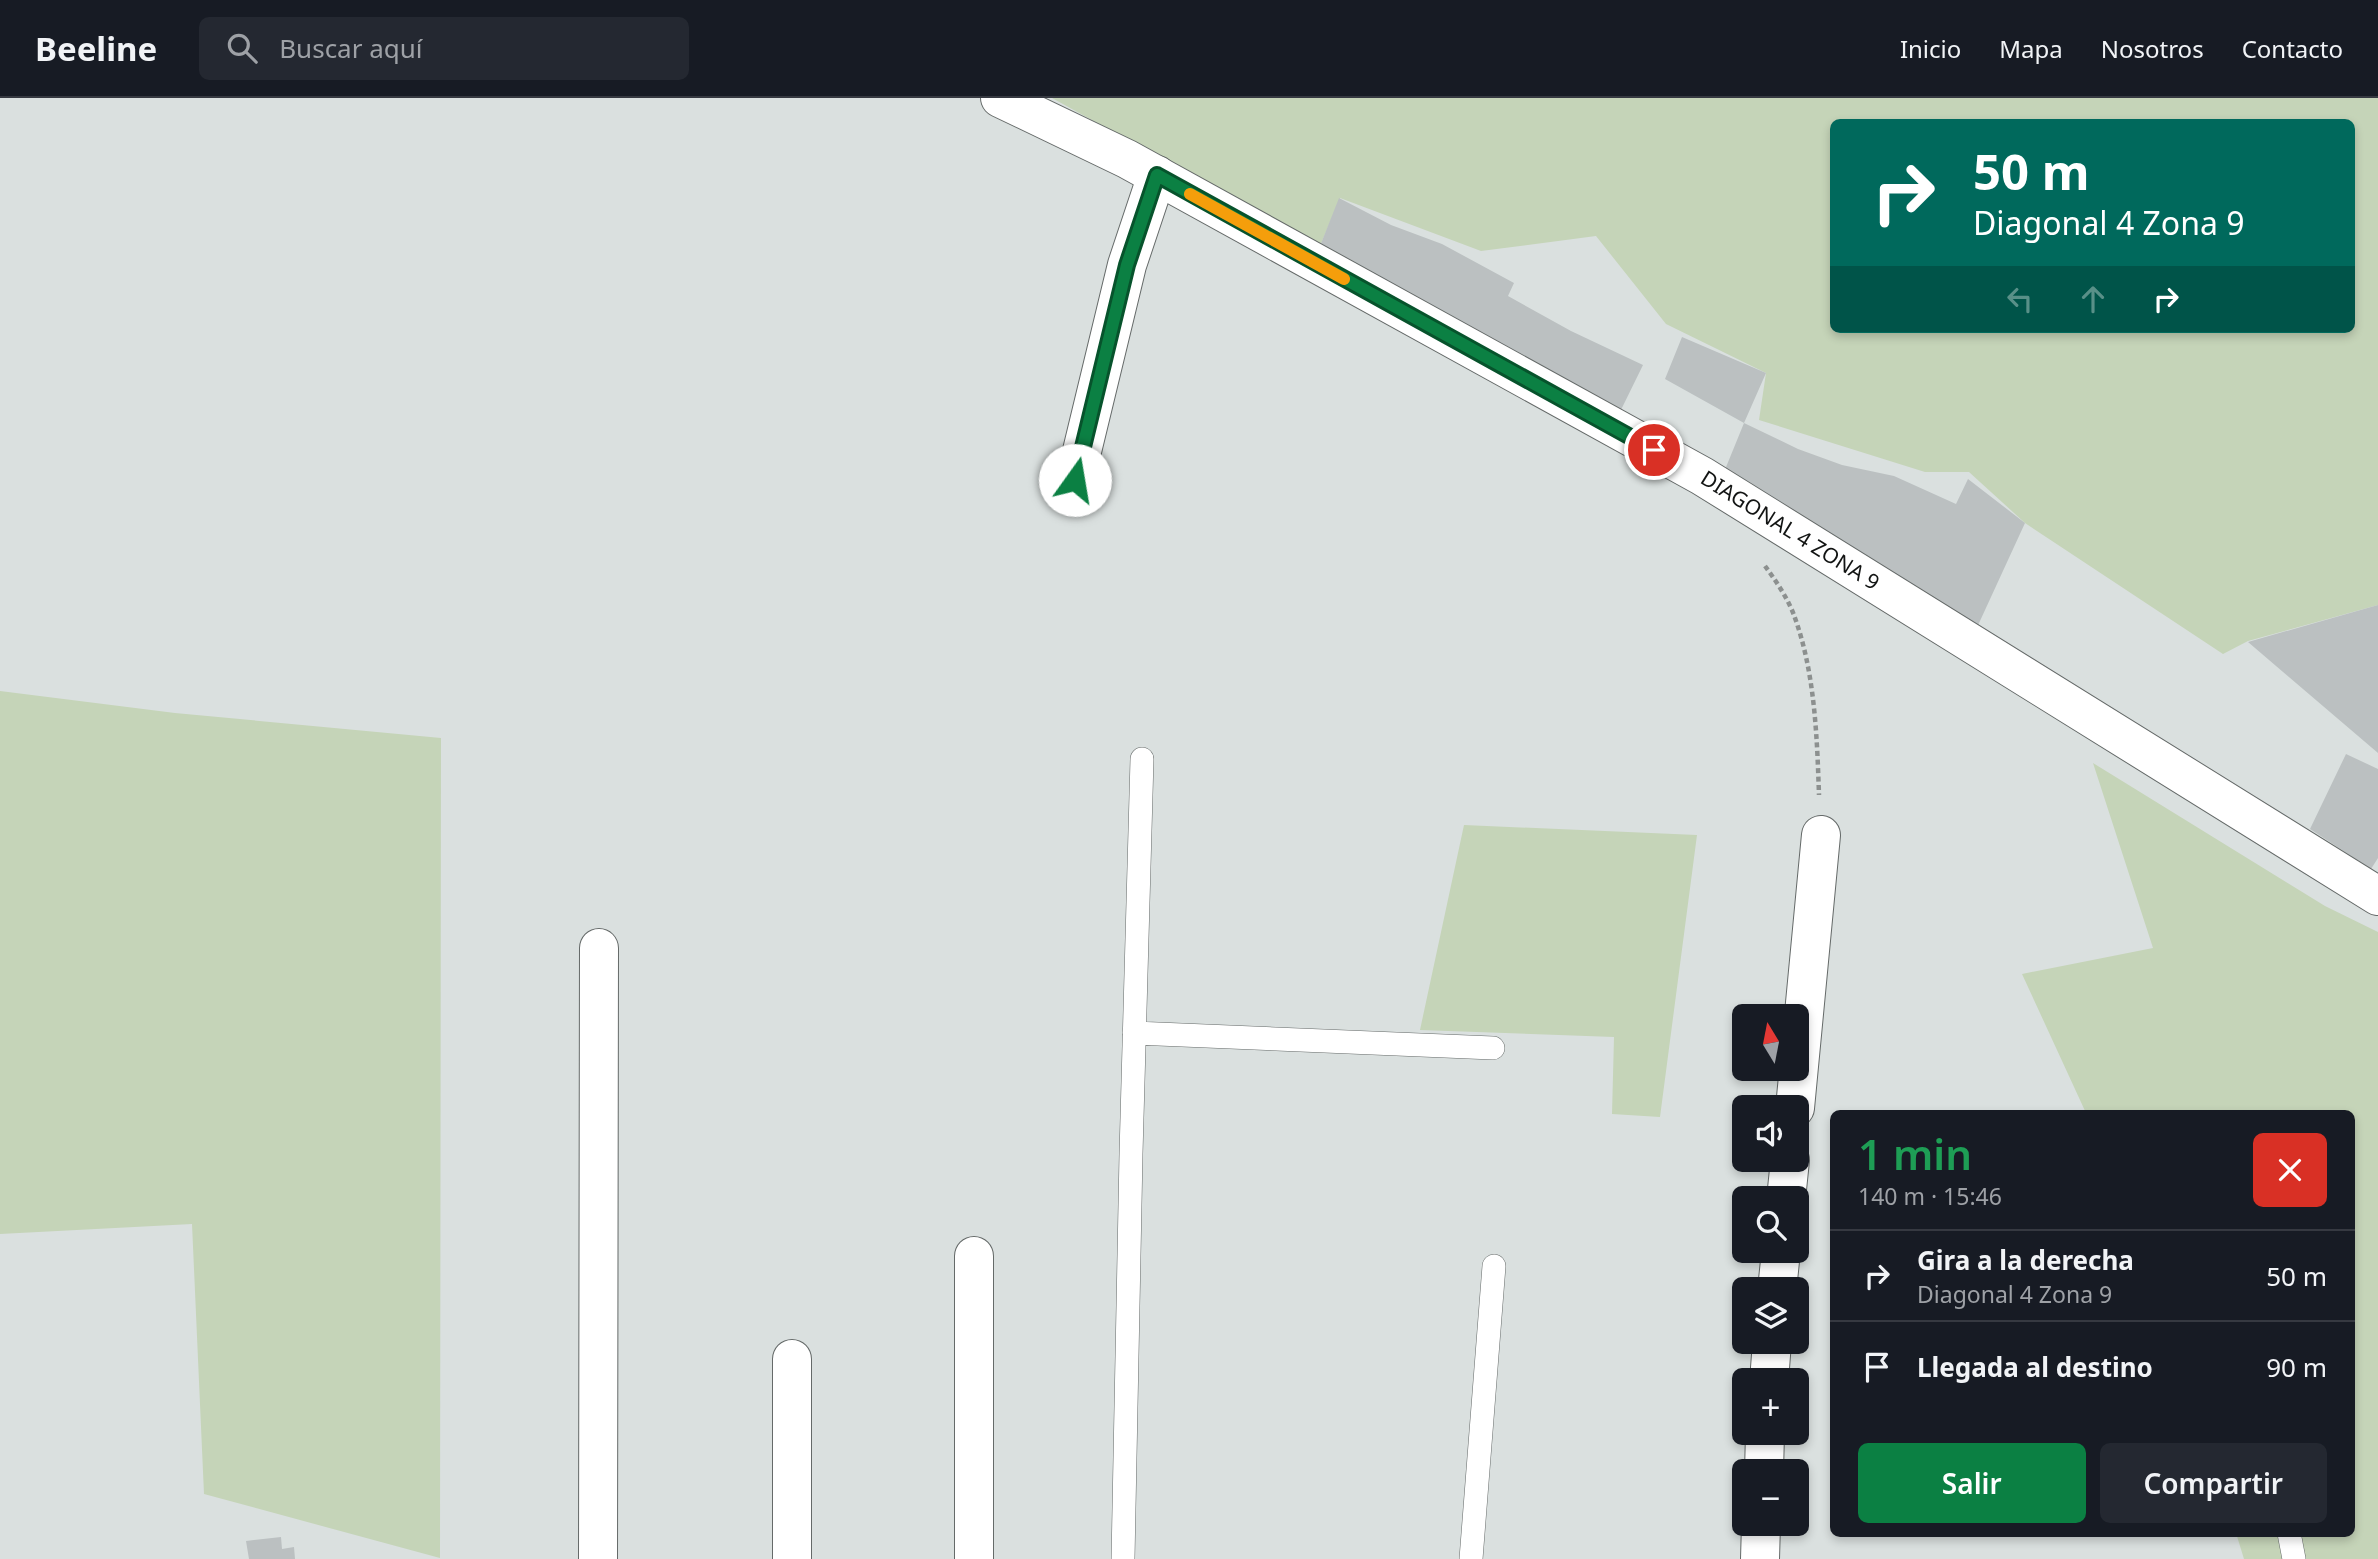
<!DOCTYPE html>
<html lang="es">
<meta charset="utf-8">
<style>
:root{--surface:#171b24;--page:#242831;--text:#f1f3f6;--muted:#9ea1a6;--line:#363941;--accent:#0b8043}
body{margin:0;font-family:"Noto Sans",sans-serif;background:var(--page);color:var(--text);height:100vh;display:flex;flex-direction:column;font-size:26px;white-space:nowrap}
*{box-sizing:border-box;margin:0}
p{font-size:23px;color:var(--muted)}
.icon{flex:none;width:38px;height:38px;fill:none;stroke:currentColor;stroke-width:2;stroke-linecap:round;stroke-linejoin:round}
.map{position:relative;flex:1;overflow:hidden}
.side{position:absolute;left:1830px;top:1012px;width:525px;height:427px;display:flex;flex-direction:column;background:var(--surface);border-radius:10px;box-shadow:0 4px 10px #0003}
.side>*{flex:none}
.guide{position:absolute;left:1830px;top:21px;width:525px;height:214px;border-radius:10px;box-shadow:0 4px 10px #0003;background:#00695c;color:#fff;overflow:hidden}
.needle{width:46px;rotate:350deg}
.tools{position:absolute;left:1732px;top:906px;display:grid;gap:14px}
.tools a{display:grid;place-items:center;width:77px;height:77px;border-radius:10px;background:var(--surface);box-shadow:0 4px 10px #0003;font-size:35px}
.pin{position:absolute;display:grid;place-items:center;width:60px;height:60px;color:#fff;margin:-30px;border:4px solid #fff;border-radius:50%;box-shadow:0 2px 7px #0007}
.me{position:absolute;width:77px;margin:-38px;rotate:13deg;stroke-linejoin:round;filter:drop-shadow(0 0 5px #0008)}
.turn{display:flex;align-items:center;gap:24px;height:147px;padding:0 28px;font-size:32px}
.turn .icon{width:91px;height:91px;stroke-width:2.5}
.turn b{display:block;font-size:49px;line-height:60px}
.lanes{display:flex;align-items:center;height:66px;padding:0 28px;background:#0003;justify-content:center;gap:35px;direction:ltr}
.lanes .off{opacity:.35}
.round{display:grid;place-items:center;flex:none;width:74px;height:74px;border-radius:10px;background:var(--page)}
.headline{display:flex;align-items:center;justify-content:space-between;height:119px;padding:0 28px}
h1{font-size:42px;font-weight:600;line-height:52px;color:#1e9e55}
.action{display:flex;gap:14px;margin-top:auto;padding:14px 28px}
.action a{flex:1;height:80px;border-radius:10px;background:var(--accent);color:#fff;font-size:28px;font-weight:600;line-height:80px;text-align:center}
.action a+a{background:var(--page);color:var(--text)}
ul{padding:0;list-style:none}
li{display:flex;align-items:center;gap:21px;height:91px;padding:0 28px;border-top:2px solid var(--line)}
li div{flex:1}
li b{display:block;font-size:26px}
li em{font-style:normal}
header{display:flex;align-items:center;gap:42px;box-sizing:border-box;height:98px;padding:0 35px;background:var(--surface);border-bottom:2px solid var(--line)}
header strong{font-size:33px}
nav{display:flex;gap:38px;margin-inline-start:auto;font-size:24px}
.search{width:490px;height:63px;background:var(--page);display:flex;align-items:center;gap:18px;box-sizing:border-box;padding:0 24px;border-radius:10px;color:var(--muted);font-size:26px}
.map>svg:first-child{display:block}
</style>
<header>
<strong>Beeline</strong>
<div class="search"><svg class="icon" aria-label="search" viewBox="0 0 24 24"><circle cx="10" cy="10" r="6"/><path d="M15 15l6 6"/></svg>Buscar aquí</div>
<nav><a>Inicio</a><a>Mapa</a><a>Nosotros</a><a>Contacto</a></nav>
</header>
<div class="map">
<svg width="2378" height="1461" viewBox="0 0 2378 1461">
<rect width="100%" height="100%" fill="#dae0df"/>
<path fill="#c5d4b8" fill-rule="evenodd" d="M1052,0H2378V507L2248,543L2223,556L2025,425L1969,374H1925L1759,322L1766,275L1666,226L1596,138L1481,153L1340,100L1320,148ZM1834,24H2352V231H1834Z
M0,593L175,615L441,640L440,1460L204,1396L192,1126L0,1136Z
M2093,665L2325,808L2378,834V1461H2244L2236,1435H2352V1015H2086L2022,876L2153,850Z
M1464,727L1697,737L1660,1019L1612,1016L1614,939L1420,932Z"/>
<path fill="#bbc0c1" d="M1339,100L1391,127L1442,146L1514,185L1508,198L1571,233L1643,267L1618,318L1320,148Z
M1682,239L1766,275L1744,325L1665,281Z
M1744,325L1798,351L1842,367L1894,378L1956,406L1968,381L2025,425L1974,536L1722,379Z
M2378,507V655L2248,544Z
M2346,656L2378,671V760L2371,771L2310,731Z
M281,1439L282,1451L294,1449L295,1461H249L246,1443Z"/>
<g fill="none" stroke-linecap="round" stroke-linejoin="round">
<g stroke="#656a69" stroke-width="24">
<path id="lane" d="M1134,935L1493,950
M2289,1435L2294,1461
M1123,1461L1131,1056L1142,661
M1471,1461L1494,1168"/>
</g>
<g stroke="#656a69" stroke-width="40">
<path id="street" d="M1075,382L1127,167L1157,77
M1795,1010L1821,737
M1786,1101L1790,1062
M1777,1192L1781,1153
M792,1261V1461
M1769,1283L1772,1244
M1764,1374L1765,1335
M598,1461L599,850
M974,1461V1158
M1760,1461L1761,1426"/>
</g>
<g stroke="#656a69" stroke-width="40">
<g id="secondary">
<path id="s1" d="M1000,0L1127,61L1702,378L2378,798"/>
</g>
</g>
<path stroke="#8c908f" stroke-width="4.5" stroke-dasharray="5 3.5" stroke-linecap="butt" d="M1765,468C1776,483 1789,502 1795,520C1815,576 1817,639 1819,697"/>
<use href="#lane" stroke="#fff" stroke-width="23"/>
<use href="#street" stroke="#fff" stroke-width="38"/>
<use href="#secondary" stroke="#fff" stroke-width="38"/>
</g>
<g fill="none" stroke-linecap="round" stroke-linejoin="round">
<g stroke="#07532c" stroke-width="18">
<path id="route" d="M1075,382L1127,167L1157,77L1654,352"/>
</g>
<use href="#route" stroke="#0b8043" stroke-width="12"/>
<path stroke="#f59e0b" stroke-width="12" d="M1190,96L1344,181"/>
</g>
<g text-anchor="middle" stroke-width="6" stroke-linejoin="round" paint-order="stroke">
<g font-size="21" fill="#121413" stroke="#fff">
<text dy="7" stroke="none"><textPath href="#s1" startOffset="901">DIAGONAL 4 ZONA 9</textPath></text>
</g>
</g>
</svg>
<div class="tools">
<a><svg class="needle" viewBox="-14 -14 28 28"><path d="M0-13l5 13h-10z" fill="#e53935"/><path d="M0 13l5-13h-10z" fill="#9ea1a6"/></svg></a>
<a><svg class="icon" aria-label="sound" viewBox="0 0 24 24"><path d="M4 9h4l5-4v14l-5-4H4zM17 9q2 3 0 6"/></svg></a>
<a><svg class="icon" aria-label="search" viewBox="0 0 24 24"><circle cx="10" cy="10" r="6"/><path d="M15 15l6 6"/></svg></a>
<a><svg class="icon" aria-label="layers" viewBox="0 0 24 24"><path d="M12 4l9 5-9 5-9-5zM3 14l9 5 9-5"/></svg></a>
<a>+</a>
<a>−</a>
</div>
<div class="pin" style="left:1654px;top:352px;background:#d93025"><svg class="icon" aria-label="arrive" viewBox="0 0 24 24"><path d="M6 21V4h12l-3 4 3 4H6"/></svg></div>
<svg class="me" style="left:1075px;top:382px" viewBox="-20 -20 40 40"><circle r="19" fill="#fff"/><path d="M0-13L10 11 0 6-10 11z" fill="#0b8043"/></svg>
<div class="guide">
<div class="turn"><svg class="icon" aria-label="right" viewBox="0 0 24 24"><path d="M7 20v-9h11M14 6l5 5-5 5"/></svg><div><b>50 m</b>Diagonal 4 Zona 9</div></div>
<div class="lanes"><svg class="icon off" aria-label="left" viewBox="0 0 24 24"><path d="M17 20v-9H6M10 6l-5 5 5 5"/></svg><svg class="icon off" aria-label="ahead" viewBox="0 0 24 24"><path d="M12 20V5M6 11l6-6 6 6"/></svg><svg class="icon" aria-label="right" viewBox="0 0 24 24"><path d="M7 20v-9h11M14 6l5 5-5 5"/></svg></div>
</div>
<section class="side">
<div class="headline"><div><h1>1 min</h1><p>140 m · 15:46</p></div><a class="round" style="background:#d93025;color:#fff"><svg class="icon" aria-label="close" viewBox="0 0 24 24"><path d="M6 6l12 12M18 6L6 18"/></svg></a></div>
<ul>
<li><svg class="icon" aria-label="right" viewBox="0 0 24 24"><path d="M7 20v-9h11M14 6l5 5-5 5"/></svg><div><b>Gira a la derecha</b><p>Diagonal 4 Zona 9</p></div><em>50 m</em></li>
<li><svg class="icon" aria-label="arrive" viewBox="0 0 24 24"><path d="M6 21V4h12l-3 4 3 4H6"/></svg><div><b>Llegada al destino</b></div><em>90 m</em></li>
</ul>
<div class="action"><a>Salir</a><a>Compartir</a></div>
</section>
</div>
